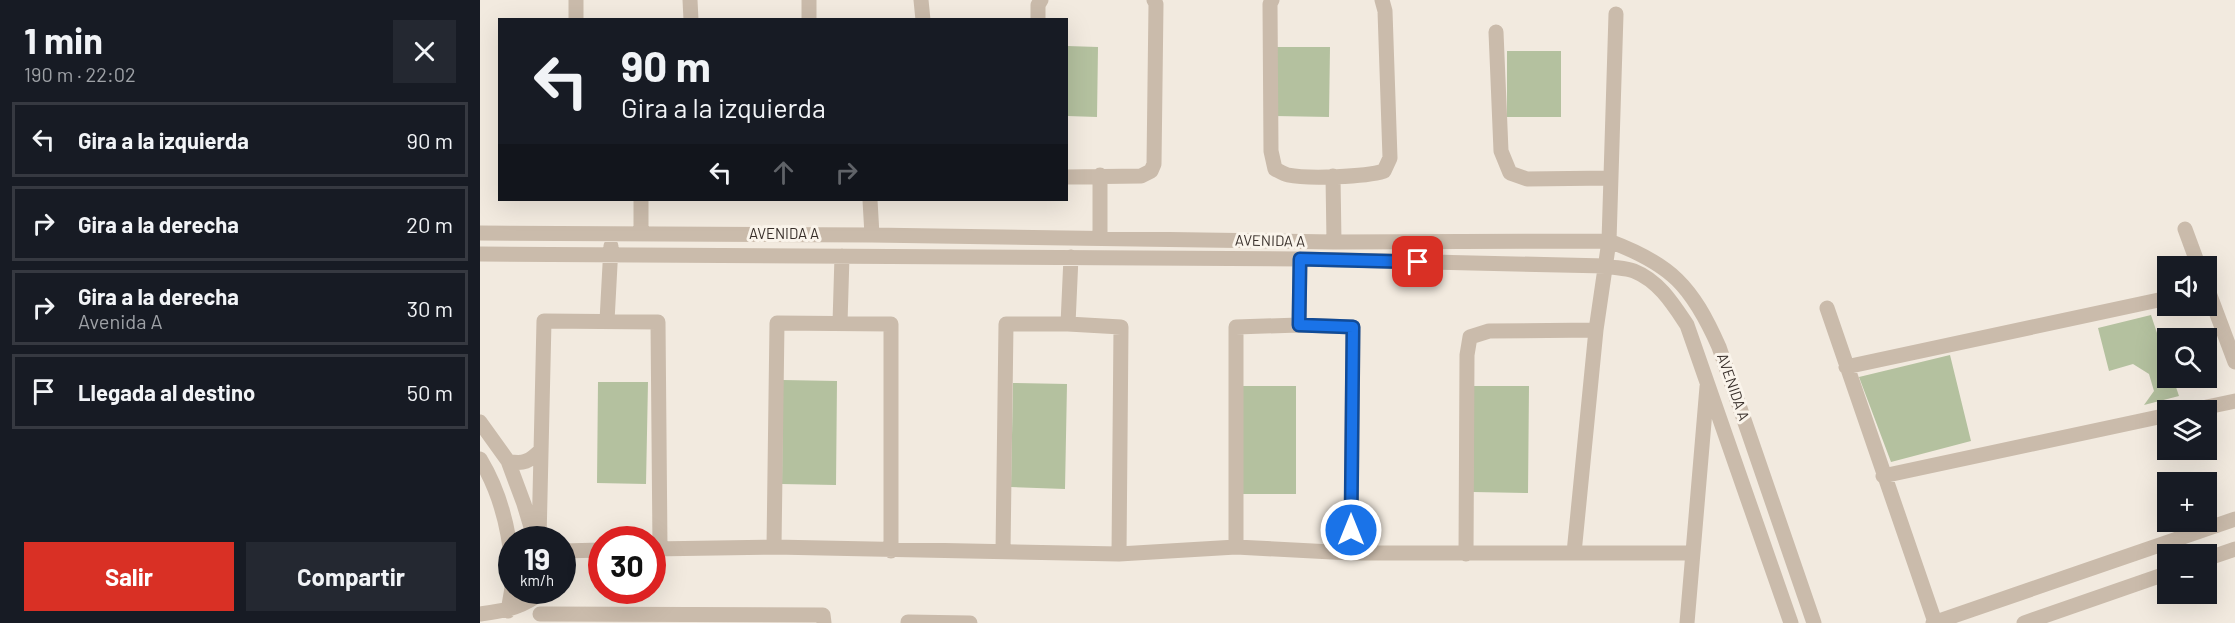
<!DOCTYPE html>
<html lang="es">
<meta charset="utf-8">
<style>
:root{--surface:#171b24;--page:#242831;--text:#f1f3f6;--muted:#9ea1a6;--line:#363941;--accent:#d93025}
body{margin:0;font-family:Barlow,sans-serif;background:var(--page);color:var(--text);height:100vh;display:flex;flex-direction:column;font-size:22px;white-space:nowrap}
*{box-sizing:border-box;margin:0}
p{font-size:20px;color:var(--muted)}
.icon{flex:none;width:33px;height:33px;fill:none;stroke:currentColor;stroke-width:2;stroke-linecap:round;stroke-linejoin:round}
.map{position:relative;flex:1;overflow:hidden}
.panel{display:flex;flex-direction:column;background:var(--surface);width:480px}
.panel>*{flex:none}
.top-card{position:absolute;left:18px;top:18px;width:570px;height:183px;border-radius:0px;box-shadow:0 6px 24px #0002;background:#171b24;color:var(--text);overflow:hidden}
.fabs{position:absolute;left:1677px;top:256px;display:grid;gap:12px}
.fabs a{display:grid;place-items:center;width:60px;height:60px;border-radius:0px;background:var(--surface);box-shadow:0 6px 24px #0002;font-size:30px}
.speed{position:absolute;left:18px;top:526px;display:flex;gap:12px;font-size:30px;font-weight:700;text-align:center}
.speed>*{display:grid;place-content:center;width:78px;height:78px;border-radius:50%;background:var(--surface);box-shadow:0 6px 24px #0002;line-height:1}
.speed small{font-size:15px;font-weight:400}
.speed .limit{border:9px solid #d22;background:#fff;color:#111}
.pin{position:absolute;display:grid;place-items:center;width:51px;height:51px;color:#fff;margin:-26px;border-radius:12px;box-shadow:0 3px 9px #0006}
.me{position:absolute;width:66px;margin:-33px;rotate:0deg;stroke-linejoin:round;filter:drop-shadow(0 0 4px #0008)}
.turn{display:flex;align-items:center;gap:21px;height:126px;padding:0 24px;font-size:27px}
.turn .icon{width:78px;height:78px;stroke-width:2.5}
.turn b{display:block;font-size:42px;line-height:51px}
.lanes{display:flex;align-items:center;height:57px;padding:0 24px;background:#0003;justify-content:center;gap:30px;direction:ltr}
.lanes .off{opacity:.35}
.round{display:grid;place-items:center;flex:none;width:63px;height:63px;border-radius:0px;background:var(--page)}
.head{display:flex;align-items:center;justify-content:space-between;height:102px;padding:0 24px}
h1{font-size:36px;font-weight:700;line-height:45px}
.button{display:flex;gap:12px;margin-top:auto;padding:12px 24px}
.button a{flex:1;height:69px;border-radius:0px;background:var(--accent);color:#fff;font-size:24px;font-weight:700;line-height:69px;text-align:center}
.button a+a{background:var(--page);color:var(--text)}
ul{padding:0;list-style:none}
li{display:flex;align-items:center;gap:18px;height:75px;margin:0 12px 9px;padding:0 12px;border:3px solid var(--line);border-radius:0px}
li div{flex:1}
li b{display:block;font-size:22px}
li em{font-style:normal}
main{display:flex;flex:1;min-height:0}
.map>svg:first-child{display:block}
</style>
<main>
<section class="panel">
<div class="head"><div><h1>1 min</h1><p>190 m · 22:02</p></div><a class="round"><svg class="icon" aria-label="close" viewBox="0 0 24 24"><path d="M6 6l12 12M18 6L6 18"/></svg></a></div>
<ul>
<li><svg class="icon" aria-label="left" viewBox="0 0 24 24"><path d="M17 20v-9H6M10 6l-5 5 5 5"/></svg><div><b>Gira a la izquierda</b></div><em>90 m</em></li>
<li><svg class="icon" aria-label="right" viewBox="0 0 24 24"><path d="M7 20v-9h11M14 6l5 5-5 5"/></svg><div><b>Gira a la derecha</b></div><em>20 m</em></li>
<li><svg class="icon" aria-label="right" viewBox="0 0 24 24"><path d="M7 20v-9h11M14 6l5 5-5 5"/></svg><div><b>Gira a la derecha</b><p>Avenida A</p></div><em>30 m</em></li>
<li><svg class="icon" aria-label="arrive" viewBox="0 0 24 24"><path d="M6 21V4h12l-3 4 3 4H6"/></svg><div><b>Llegada al destino</b></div><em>50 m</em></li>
</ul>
<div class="button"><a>Salir</a><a>Compartir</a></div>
</section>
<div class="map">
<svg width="1755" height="623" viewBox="0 0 1755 623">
<rect width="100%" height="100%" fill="#f2eadf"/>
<path fill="#b4c19f" d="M587,46L618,47L617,117L587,116Z
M795,47H850L849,117L795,116Z
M1027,51H1081V117H1027Z
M1671,315L1687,363L1688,378H1693L1699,396L1664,405L1674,391L1669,374L1653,364L1629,371L1618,328Z
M1470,355L1491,441L1411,462L1379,377Z
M303,380L357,381L356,485L302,484Z
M118,382H168L166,484L117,483Z
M533,383L587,384L585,489L531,487Z
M761,386H816V494H762Z
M994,386H1049L1048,493L993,492Z"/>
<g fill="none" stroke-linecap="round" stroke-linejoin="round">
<path stroke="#cabbab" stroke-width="15" d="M210,0L211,20
M329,0V20
M441,0L443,20
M792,0L790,4L791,151L795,169C799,171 803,174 808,175C828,179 885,177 904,171L910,158L905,11L902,0
M96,20V0
M558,20V5L561,0
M1016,32L1021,151L1030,173L1047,179L1131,178
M853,176L854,242
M586,177L661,176L671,171L674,164L676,4L674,0
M161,200V233
M390,200L392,235
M1705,229L1719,267
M0,233L392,235L854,242L1129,241C1191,264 1212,286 1239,347L1334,623
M620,237V175
M0,254L820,259L1126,266C1135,268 1146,268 1154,271C1179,281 1193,304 1207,325L1311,623
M1726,285L1755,362
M1347,308L1455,622
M127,321L131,246
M360,323L362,256
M588,324L591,257
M819,325L820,259
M1366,367L1688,298
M1708,411L1755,401
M0,422L28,461L44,504L54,537
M0,459C20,492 29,527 32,566
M28,461C43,465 50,461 61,450
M1403,476L1688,415
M59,540L64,321L178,322L180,548
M294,547L297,323L411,324V551
M756,547V327L819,325L873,327L871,553
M172,549L294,547L639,554L756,547L871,553H1212
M82,551L122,550
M523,552L526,324H588L641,327L639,554
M1094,553L1116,330L1129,241L1136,14
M986,554L987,355L990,337L1009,331L1116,330
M1726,559L1755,549
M28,611L32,588
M0,614C21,611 37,609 55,597
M60,614L343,615L344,623
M428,622L490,623
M1207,623L1227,387
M1453,623L1755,519
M1544,623L1688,573"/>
</g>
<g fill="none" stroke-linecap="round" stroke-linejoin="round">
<g stroke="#114b97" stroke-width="15">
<path id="route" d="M871,530L873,327L819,325L820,259L938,262"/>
</g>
<use href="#route" stroke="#1a73e8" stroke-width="10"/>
</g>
<g text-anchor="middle" stroke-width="6" stroke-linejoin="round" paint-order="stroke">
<g font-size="15" fill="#382f2a" stroke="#faf4eb">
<text x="304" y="239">AVENIDA A</text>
<text transform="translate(790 241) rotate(1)" y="5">AVENIDA A</text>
<text transform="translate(1253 387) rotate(71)" y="5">AVENIDA A</text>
</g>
</g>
</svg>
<div class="fabs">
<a><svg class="icon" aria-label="sound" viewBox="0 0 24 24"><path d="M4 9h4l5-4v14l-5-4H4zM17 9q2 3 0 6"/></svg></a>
<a><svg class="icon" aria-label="search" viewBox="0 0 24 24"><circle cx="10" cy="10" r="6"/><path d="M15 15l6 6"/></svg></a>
<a><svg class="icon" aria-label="layers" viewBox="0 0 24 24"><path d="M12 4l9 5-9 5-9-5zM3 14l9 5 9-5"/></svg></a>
<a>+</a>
<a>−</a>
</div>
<div class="speed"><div>19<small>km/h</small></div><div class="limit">30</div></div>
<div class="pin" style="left:938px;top:262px;background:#d93025"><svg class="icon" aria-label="arrive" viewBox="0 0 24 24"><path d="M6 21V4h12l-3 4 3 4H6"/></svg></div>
<svg class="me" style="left:871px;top:530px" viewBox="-20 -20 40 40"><circle r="17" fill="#1a73e8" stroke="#fff" stroke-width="3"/><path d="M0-11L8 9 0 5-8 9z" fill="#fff"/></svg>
<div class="top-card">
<div class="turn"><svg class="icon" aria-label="left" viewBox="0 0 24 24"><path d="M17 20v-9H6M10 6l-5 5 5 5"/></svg><div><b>90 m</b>Gira a la izquierda</div></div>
<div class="lanes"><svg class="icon" aria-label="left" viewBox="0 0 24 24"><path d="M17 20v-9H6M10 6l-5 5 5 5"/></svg><svg class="icon off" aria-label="ahead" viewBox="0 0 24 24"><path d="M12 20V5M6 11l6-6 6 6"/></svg><svg class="icon off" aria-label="right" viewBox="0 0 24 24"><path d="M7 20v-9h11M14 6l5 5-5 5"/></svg></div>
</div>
</div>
</main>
